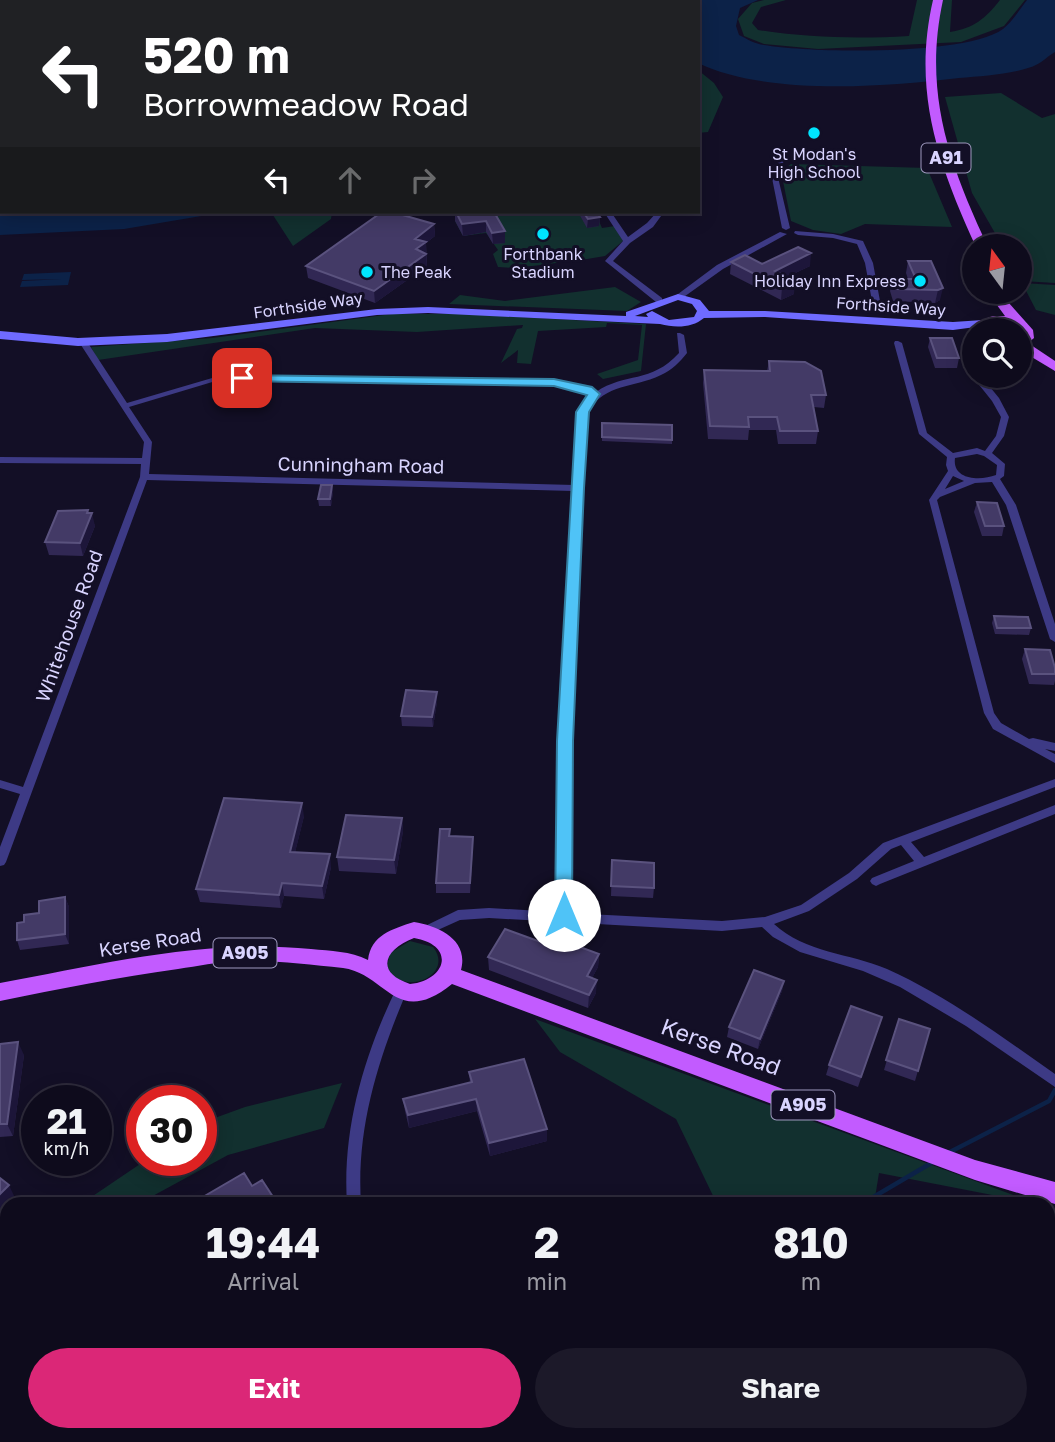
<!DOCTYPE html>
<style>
:root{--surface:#0e0b1c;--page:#1c1929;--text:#f1f3f6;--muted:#9b9ba3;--line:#2e2b3b;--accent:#db2777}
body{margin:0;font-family:"Golos Text",sans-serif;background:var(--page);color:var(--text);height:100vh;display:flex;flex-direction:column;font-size:26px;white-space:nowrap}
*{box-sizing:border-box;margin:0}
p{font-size:23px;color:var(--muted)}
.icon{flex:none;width:38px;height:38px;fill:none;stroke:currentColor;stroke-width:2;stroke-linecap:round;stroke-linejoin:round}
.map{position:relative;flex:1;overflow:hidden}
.details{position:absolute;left:0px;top:1197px;width:1055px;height:245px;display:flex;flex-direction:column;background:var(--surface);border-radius:21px 21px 0 0;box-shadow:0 4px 18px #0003,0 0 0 2px var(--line)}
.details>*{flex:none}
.hud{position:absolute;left:0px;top:0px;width:700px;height:214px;box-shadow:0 4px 18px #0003,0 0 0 2px var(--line);background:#202124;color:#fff;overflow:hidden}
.needle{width:46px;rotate:345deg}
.fabs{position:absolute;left:962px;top:234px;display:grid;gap:14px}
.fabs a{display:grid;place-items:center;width:70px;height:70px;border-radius:50%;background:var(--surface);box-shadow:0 4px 18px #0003,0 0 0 2px var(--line);font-size:35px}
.speed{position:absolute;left:21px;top:1085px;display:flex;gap:14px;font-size:35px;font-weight:700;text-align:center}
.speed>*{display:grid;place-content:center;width:91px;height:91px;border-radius:50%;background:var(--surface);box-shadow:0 4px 18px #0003,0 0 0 2px var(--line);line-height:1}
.speed small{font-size:18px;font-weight:400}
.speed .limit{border:10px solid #d22;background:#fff;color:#111}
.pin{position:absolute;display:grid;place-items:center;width:60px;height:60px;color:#fff;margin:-30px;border-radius:14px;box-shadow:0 4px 10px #0006}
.me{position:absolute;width:77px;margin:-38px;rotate:0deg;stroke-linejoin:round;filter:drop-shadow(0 0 5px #0008)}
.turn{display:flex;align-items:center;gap:24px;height:147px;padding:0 28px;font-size:32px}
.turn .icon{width:91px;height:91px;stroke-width:2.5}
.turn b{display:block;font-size:49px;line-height:60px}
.lanes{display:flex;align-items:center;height:66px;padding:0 28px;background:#0003;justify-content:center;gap:35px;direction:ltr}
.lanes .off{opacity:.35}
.eta{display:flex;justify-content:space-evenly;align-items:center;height:119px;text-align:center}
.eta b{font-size:42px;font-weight:700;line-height:49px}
.cta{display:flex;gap:14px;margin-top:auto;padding:14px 28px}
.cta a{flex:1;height:80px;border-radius:42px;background:var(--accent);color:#fff;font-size:28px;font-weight:700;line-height:80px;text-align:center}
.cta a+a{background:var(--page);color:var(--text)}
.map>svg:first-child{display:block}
</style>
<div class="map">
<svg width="1055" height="1442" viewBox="0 0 1055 1442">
<rect width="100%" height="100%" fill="#130f26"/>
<path fill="#12302f" d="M351,0H688L350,2Z
M764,0H786L761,7L752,23L758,30C809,38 858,39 909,36L917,0H952L950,32C974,28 985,19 1000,0H1025L1004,26L961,42L818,49L764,44L744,36L738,19L752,3Z
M698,70L714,83L723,97L708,132L698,133Z
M1001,93L1042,118L1055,114V283L1022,281L1020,247H1003L972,193L945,97Z
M791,164L927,168L952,227L865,224L841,234L813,230L791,221L781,171Z
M271,212H332L331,219L293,246Z
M474,212H595L602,228L615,226L623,241L605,256L569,262L562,253L554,254L559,261L556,263L517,268L498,267L493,254L498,250L486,233L463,236L455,221L477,218Z
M1022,283L1055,285V315L1036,310Z
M615,287L641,302L627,311L449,304L460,295L505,301Z
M392,314H462L646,324L641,371L603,379L597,374L638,360L642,325L607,323L606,327L538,331L531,364L517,363L518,350L501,363L517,329L522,328L523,325L417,332L315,328L98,360L91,347L212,338Z
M410,941L433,947C456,976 400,999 387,966L390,953Z
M535,1019L1038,1204L879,1173L874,1204H717L676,1119L560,1052Z
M342,1083L324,1128L228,1155L138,1204H81L146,1160H201V1123L245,1107Z
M883,1435H969L973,1442H884Z"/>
<path fill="#0c2248" d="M688,0H758L740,8L736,26L739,35C747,39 755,44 764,45C810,53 966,56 1003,29C1012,22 1020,9 1027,0H1055V52C1045,58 1040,65 1028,68C1006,75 981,76 959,78C884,87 767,96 698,63V2H686Z
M0,199L2,212H225L124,229L0,235Z
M71,272L68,285L20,287L22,281L63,279L22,280L24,274Z"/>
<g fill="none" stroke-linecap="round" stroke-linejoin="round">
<path stroke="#0c2248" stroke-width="4.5" d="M948,1153L1049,1101L1055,1090
M868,1204L870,1199L933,1162
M928,1435L931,1442"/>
<path fill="#3d3a85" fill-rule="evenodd" d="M15,0H29L25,2H10Z
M2,1L4,2H2V5L0,6V2Z
M0,27H2V31H0Z
M782,159L785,161L776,169L790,228L786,230L782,228L770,168Z
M604,212H611L628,237L647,223L657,212H664L653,227L630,243L613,261L662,298V302H656L605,261L623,241Z
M795,231L833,234L863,241L873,263L880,301L879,303L872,301L865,263L857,244L833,238L798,235L794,233Z
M780,232L787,234L723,269L681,299L674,297L717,265Z
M677,333H680L684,335L687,353C680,362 672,370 661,375C631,389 609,382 586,412L571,716L569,913L722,921L765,917L801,905L849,873L883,843L1055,779V787L911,842L924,857L1055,805V814L880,884L876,886L872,884L870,881L872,878L914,861L901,845L891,849L857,879L809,911L774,924C805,953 850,953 887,969C947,996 1001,1036 1055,1074V1087L966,1026L900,987L863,971L800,952L773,937L762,927L722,931L489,918L460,920L429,934L425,936L421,934L419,931L421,928L458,910L489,908L557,912L561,716L573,491L147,480L6,862L4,865L0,866V847L20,794L0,788V780L23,787L140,477L141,464L0,463V457L142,458L144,442L79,342L80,340H86L127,403L219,376L554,380L591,387L596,392C625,372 651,384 679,353ZM219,380L554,384L585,391L591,396L578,412L574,485L149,474L152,442L129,407Z
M895,341H898L902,343L927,433L953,453L977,448L985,451L996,436L1001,417L992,401L972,376L973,374H975V376H981L999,398L1009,417L1004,436L992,453L1005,464L1004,476L1000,479L1016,505L1055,624V642L1050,639L1006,505L992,482L975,483L940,497L937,500L994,713L1001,723L1029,739L1033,738L1055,743V751L1045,749L1055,754V763L993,729L984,713L929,500L948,471L946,465L947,457L919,434L894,343ZM977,454L984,456L997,465L996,475C980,481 952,480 955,458ZM953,476L964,481L945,489Z
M401,986L405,987L407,991C378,1059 356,1129 361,1204H347C342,1129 364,1055 397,987Z
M453,1435H477L474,1440L471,1442H447L450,1437Z
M481,1435H505L507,1437L510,1442H486L484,1440Z
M647,1435H663L662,1442H646Z"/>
<path fill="#6f6bff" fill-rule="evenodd" d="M678,294L700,300L709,311H765L953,322L983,320L989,323L983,326L953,330L765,317L704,318C692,328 675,328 660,324L428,313L377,315L167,342L78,346L0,339V331L78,338L167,334L377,309L428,307L626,316V312ZM678,300L692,304L697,311L694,317L669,320L652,311L646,314L648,317L635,316Z"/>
<path fill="#c25bff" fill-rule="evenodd" d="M933,0H943C923,92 949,164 988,247H976C938,164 912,91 933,0Z
M997,293L1001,294L1033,330L1034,338L1028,343L1055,361V371L1020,350L1021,333C1012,324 1000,320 987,327V331L975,333L976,322L993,316H1005L991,297Z
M414,922C439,926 469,940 461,970L975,1160L1055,1182V1204L975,1180L452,984C396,1029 387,974 343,968C308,964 272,960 237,961C217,962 198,966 178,969C119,977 59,989 0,1001V983C103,964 206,938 311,949C331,951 350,951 368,960C371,935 392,929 414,922ZM414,938C456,945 447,980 410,984C374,972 385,949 414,938Z"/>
</g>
<path fill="#312854" d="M455,212H494L505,243L493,244L486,232L463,236L455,221Z
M578,212H596L600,217L599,226L587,228Z
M434,224L435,236L426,243L427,266L375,303L308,278L306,266Z
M908,261H931L940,300L935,303L893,301L890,291L893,279H908L906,273Z
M731,262L762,264L810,266L787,277L794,294L781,300L730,274Z
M930,338L959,358L957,368H935L928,347Z
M769,361L826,395L824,408L814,407L818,431L816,444H778L776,430H749L748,440L708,439L703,383L704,370L767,371Z
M602,423L672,440V444L602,441Z
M332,485L333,492L331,506H319L318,499Z
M977,502L1004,526L1002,536H982L974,512Z
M88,510L95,526L83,556L49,555L45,542Z
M994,616L1031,628L1029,635L995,634L992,623Z
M1025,649L1055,668V681L1054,685L1029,684L1022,659Z
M437,692V702L433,727L402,726L401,716Z
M304,816L295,852L331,867L324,899L284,896L281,908L200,902L196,889Z
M402,818L403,831L396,874L339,871L337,857Z
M450,829V836L473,847L470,893H436V883Z
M612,860L654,888L653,898L611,896Z
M65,897L69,907V944L20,950L17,940L24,922Z
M549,945L599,954L598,967L592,978L596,993L588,1008L489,970L488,957Z
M784,981L782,991L758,1049L727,1037L729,1027Z
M882,1017L858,1087L826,1075L829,1065Z
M899,1019L930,1029L915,1081L884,1070Z
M0,1044L24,1055L13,1136L0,1137Z
M469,1072L547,1141L490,1156L477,1111L409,1128L405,1111L403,1099L470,1083Z
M263,1435H394L399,1442H267Z"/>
<path fill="#1d163a" d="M600,217L599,226L587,228L588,219Z
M486,221V232L463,236L462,224Z
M434,224L435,236L426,243V254L416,261L415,239Z
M505,231V243L493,244L492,233Z
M811,253L810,266L774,283L775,271Z
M426,254L427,266L375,303L374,291Z
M795,281L794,294L781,300L782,288Z
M943,288L940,300L935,303L938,290Z
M332,485L333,492L331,506L330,499Z
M88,510L90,517L92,513L95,526L83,556L80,543Z
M437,692V702L433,727L432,717Z
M302,803L304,816L292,865L290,852Z
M402,818L403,831L396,874L394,860Z
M473,837V847L470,893V883Z
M330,854L331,867L324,899L322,886Z
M282,883L284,896L281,908L279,895Z
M65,897L69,907V944L65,934Z
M599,954L598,967L586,989L587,976Z
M597,980L596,993L588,1008L589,995Z
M784,981L782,991L758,1049L760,1039Z
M18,1042L24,1055L13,1136L7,1124Z
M476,1099L477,1111L409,1128L408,1115Z
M547,1129V1141L490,1156L489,1143Z
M9,1185L15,1198L7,1204L0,1212V1194Z"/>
<path fill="#433a66" stroke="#5a527e" stroke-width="2" d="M382,212H392L434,224L415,239L426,242L416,249L426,254L374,291L306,266Z
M456,212H494L505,231L492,233L486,221L462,224Z
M583,212H596L600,217L588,219Z
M798,247L811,253L775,271L795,281L782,288L731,262L745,255L762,264Z
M908,261H931L943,288L938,290L896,289L893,279H916Z
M930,338H952L959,358H937Z
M769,361L805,362L821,371L826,395H811L818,431H780L777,417H748L749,427L710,426L704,370L770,371Z
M602,423L672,425V440L602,437Z
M321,485H332L330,499H318Z
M977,502L997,503L1004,526H985Z
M88,510L87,513H92L80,543L45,542L58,511Z
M994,616L1028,617L1031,628H997Z
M1025,649L1050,650L1055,668V674H1032Z
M406,690L437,692L432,717L401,716Z
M224,798L302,803L290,852L330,854L322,886L282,883L279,895L196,889Z
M346,815L402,818L394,860L337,857Z
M440,829H450L449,836L473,837L470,883H436Z
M612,860L654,863V888L611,886Z
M65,897V934L17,940V923L24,922V915L39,913V901Z
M505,929L549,945L553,937L599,954L587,976L597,980L589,995L488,957Z
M754,970L784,981L760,1039L729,1027Z
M851,1006L882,1017L861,1077L829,1065Z
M899,1019L930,1029L918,1071L886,1060Z
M18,1042L7,1124H0V1044Z
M524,1059L547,1129L489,1143L476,1099L408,1115L403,1099L472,1082L469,1072Z
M244,1173L252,1186L262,1180L275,1200L268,1204H191Z
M0,1178L9,1185L0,1194Z
M266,1435H394L399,1442H270Z"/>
<path fill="#4fc3f7" stroke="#337fa1" stroke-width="2" d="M242,375L554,379L592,387L600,394L589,412L584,488L573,741L572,915L570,920L564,922L555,915L557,741L576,412L587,395L554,386L237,381V376Z"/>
<g fill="#00e5ff" stroke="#130f26" stroke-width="2.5">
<circle cx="814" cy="133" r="7"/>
<circle cx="543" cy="234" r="7"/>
<circle cx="367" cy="272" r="7"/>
<circle cx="920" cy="281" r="7"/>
</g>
<g text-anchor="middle" stroke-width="6" stroke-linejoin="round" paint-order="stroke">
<g font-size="16" fill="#d9d4ff" stroke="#130f26">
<text x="814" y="160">St Modan's<tspan x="814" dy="18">High School</tspan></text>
<text x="543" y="260">Forthbank<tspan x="543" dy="18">Stadium</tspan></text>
<text x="381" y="278" text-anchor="start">The Peak</text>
<text x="906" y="287" text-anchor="end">Holiday Inn Express</text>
</g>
<g font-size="16" fill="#d9d4ff" stroke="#130f26">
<text transform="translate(308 305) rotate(-8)" y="6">Forthside Way</text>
<text transform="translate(891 306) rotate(4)" y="6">Forthside Way</text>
</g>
<g fill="#130f26" stroke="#9e99be" stroke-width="2">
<rect x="921.5" y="143.5" width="49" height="29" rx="5"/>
<rect x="213.5" y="938.5" width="63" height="29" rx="5"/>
<rect x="771.5" y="1090.5" width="63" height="29" rx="5"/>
</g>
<g font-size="18" font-weight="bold" fill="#d9d4ff">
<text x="946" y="164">A91</text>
<text x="245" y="959">A905</text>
<text x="803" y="1111">A905</text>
</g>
<g font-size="19" fill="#d9d4ff" stroke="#130f26">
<text transform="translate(361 465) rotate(1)" y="7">Cunningham Road</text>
<text transform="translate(69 626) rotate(-70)" y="7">Whitehouse Road</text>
<text transform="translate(150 942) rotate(-9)" y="7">Kerse Road</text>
</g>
<g font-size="23" fill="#d9d4ff" stroke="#130f26">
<text transform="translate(721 1047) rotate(20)" y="8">Kerse Road</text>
</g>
</g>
</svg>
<div class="fabs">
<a><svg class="needle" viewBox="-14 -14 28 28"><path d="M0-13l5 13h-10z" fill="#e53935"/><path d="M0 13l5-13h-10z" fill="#9b9ba3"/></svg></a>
<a><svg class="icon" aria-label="search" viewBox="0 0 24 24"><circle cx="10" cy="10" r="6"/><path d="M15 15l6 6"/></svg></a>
</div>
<div class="speed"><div>21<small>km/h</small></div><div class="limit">30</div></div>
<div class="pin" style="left:242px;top:378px;background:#d93025"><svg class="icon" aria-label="arrive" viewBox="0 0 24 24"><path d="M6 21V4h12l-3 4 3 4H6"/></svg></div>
<svg class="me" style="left:564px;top:915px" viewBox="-20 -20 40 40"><circle r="19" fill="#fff"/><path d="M0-13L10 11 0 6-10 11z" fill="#4fc3f7"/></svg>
<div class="hud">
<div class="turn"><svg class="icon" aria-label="left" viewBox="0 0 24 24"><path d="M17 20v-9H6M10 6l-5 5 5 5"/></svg><div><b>520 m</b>Borrowmeadow Road</div></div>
<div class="lanes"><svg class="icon" aria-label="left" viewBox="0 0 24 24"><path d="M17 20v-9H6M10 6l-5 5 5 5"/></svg><svg class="icon off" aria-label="ahead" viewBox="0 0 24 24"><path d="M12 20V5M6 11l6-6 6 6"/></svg><svg class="icon off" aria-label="right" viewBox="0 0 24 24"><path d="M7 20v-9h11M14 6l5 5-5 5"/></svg></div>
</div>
<section class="details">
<div class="eta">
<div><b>19:44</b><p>Arrival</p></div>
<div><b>2</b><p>min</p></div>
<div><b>810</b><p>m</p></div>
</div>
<div class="cta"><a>Exit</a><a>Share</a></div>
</section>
</div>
